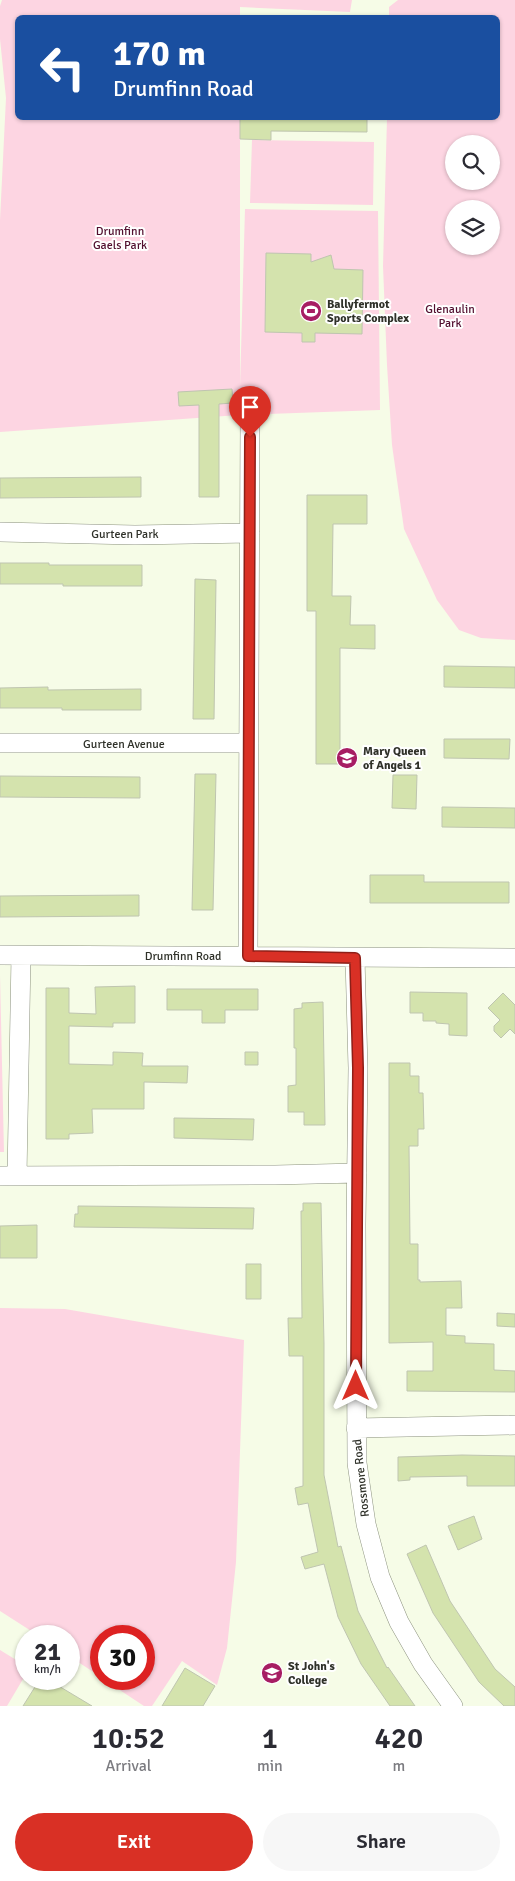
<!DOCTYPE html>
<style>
:root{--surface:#fff;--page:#f7f7f7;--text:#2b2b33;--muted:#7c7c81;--accent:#d93025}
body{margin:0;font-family:Signika,sans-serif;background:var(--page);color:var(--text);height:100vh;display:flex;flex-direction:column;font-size:19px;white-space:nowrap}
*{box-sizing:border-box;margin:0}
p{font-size:16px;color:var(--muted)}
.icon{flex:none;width:28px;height:28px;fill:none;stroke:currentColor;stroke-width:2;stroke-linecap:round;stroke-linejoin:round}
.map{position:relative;height:1706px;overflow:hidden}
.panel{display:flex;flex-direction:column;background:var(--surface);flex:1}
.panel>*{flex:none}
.top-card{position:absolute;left:15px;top:15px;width:485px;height:105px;border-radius:8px;box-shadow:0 1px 4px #0004;background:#1a4fa0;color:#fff;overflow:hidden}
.buttons{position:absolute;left:445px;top:135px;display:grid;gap:10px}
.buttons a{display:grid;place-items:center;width:55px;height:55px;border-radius:50%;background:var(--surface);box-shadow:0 1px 4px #0004;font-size:25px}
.speed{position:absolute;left:15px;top:1625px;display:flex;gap:10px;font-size:25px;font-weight:700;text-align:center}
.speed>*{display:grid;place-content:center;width:65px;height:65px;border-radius:50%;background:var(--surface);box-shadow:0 1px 4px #0004;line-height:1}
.speed small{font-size:12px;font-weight:400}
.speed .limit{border:8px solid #d22;background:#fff;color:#111}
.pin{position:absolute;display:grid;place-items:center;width:42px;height:42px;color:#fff;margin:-51px -21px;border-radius:50% 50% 50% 0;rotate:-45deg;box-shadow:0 0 5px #0007}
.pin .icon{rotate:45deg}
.me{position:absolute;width:55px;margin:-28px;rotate:0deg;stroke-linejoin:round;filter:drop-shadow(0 0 4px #0008)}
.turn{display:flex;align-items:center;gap:18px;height:105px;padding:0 15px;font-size:22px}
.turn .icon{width:65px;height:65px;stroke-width:2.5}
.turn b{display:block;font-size:35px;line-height:42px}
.eta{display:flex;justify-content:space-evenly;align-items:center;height:85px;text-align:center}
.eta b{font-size:30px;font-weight:600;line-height:35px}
.primary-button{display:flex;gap:10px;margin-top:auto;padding:10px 15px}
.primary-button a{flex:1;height:58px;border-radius:30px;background:var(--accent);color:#fff;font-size:20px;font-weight:600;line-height:58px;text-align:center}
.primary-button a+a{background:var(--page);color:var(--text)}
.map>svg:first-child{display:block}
</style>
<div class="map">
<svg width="515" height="1706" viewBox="0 0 515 1706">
<rect width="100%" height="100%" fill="#f6fce7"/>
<path fill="#fdd5e2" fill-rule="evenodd" d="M2,0H352L350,12L240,7V18H18V118H240V387L245,209L378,211L380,410L239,415L0,432V220L6,98L0,39V6Z
M398,0H515V640L481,638L459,630L437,600L404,529L392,445L387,365L383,266L387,118H498V18L389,17V7ZM454,144H491V181H454ZM454,209H491V246H454Z
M252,140L374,142L373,205L250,203Z
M0,975L4,1152H0Z
M0,1308L65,1309L244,1340L236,1562L227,1648L217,1685L182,1661L152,1706H144L103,1679H144V1636H101V1677L69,1656V1636H39L0,1611Z
M0,1650L26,1666V1674L7,1706H0Z"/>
<path fill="#d4e3ad" stroke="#bfc5b0" d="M240,118H367V132L271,131V140L240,139Z
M266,253L311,254V262L331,255L334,269L363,270L362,334L315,333V342H302V333L265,332Z
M232,389L233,403L219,404V497H199V405L179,406L178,392Z
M141,477V497L0,498V478Z
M307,495H367V524H333L332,596H351L350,625H375V649L340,648V764H316V611H307Z
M0,563H49V565H142V586H63V584H0Z
M195,579L216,580L214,719H193Z
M444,666L515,667V688L444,687Z
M48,687V690L141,689V710H62V708H0V688Z
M444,739H510L509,759L444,758Z
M195,774H216L213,910H192Z
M393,775H417L416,809L392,808Z
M0,776L140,777V798L0,797Z
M442,807L515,808V828L442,827Z
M370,875H424V882H509V903H370Z
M139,895V916L0,917V896Z
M135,986V1023H113V1027L69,1026V1064L113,1065V1052L143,1053L142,1066H188L187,1083L144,1082V1109H92L93,1133L69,1134V1139H46V988H69V1013L96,1014L95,987Z
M167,989H258V1010H225V1023H202V1010H167Z
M410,992L467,993V1036L449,1035V1024L436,1023V1021H423V1013H410Z
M503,993L515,1005V1034L510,1029L501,1038L494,1031V1026L500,1020L488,1008Z
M323,1002L325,1125H304V1112H288V1086L296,1085V1048H294V1009L302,1008V1003Z
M245,1052H258V1065H245Z
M389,1063H410V1076H419V1093H423L424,1129H418V1146H409L410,1244H418V1280H420V1282L461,1281L462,1308H446V1335L465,1336V1343L494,1344V1370L515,1371V1392L407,1391V1371H433V1342L389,1343Z
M174,1118L254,1119L253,1140L174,1138Z
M303,1203H321L324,1344V1475L338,1547L341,1546L358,1611L387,1668L388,1667L415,1706H390L361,1664L338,1617L324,1564L305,1569L301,1557L318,1552L308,1503L298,1505L295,1488L303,1486V1356H289L288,1318H302L301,1211H303Z
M78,1206L254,1208L253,1229L74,1227L75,1214H78Z
M37,1225V1258H0V1226Z
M246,1264H261V1299H246Z
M497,1313L515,1314V1327L497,1326Z
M462,1455L515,1456V1486H467V1476L410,1477V1480L398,1481V1457Z
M474,1516L482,1539L458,1550L448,1526Z
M426,1545L450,1601L495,1669L515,1687V1706H504L479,1682L433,1613L407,1554Z
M185,1668L215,1686L203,1706H162Z
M40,1679H47L92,1706H23Z"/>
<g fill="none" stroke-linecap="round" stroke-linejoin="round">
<g stroke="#8c927f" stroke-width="20">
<path id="street" d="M0,532L135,535L250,533
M0,743H249
M0,955L515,958
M248,956L250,418
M355,958L358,1068L356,1224L357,1463L366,1524L380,1577L399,1622L423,1664L453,1706
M0,1176L275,1175L357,1173
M17,1176L21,956
M356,1428L515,1425"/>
</g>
<use href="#street" stroke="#fff" stroke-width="19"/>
</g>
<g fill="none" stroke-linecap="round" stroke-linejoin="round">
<g stroke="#8d1f18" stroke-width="12">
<path id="route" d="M250,437L248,956L355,958L358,1068L356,1386"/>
</g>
<use href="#route" stroke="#d93025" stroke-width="9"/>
</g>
<defs>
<g id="stadium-disc" transform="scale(1.125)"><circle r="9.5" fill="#a71d63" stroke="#fff"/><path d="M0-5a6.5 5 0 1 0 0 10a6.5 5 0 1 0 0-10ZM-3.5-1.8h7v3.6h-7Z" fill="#fff"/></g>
<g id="school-disc" transform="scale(1.125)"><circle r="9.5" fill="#a71d63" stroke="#fff"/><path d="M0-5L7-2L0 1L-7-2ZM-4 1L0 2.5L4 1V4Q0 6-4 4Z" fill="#fff"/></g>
</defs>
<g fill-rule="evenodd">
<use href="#stadium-disc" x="311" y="311"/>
<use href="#school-disc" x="347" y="758"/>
<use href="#school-disc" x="272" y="1673"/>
</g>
<g text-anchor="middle" stroke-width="4" stroke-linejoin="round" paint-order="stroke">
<g font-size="12" fill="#520f2f" stroke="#fff">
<text x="120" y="235">Drumfinn<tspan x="120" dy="14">Gaels Park</tspan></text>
<text x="450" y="313">Glenaulin<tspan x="450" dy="14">Park</tspan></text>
</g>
<g font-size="12" font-weight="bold" fill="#2f3129" stroke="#fff" text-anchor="start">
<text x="327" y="308">Ballyfermot<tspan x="327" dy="14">Sports Complex</tspan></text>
<text x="363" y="755">Mary Queen<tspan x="363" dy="14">of Angels 1</tspan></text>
<text x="288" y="1670">St John's<tspan x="288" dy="14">College</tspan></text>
</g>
<g font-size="12" fill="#2f3129" stroke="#fff">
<text x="125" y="538">Gurteen Park</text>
<text x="124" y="748">Gurteen Avenue</text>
<text x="183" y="960">Drumfinn Road</text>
<text transform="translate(361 1478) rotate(-96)" y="4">Rossmore Road</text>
</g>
</g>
</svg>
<div class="buttons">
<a><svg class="icon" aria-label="search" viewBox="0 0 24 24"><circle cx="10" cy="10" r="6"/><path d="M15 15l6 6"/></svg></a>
<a><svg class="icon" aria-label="layers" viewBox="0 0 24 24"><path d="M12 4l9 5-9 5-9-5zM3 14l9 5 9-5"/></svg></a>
</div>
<div class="speed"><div>21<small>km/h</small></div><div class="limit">30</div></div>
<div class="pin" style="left:250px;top:437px;background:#d93025"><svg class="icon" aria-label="arrive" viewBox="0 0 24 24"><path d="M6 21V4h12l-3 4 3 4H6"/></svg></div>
<svg class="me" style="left:356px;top:1386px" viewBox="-20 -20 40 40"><path d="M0-17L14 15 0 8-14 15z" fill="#d93025" stroke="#fff" stroke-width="4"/></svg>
<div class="top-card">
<div class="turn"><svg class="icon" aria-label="left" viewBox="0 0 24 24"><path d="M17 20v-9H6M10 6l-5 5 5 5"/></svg><div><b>170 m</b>Drumfinn Road</div></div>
</div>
</div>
<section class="panel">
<div class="eta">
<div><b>10:52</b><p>Arrival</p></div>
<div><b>1</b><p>min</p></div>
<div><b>420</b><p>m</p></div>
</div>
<div class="primary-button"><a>Exit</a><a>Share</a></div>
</section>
